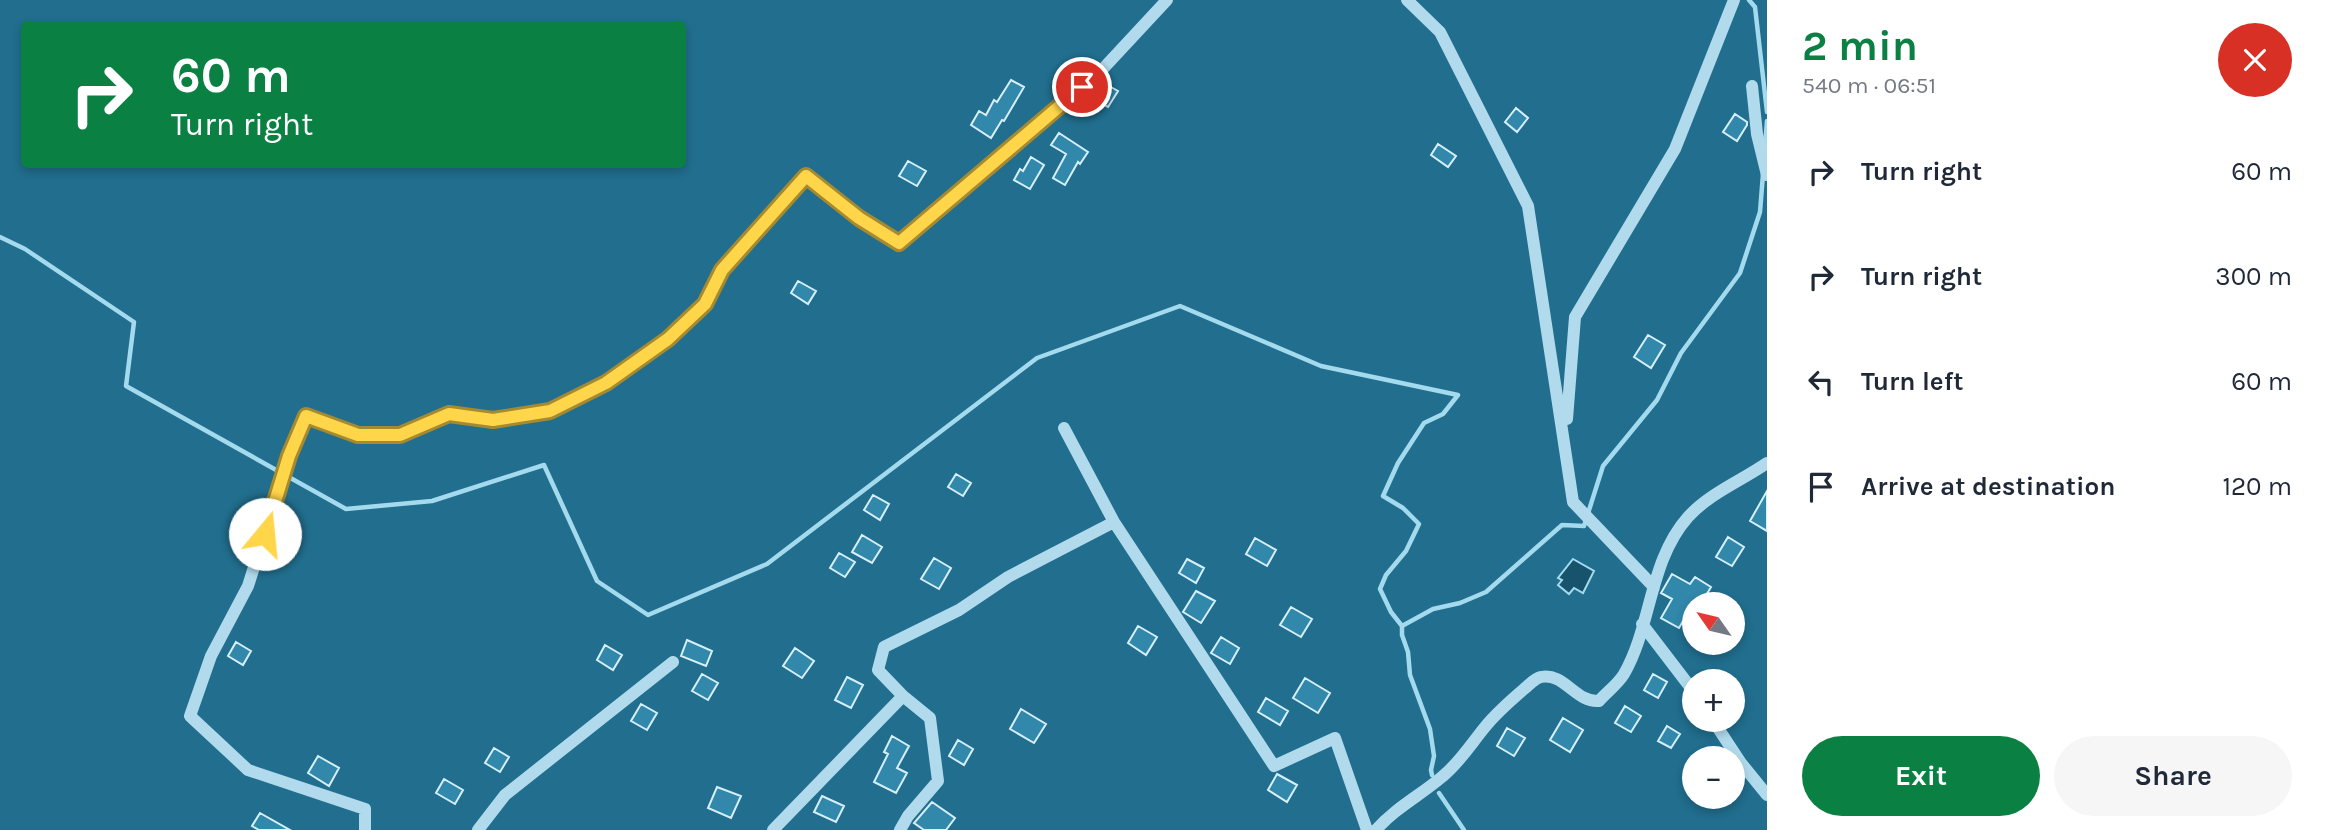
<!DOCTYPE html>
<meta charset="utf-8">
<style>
:root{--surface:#fff;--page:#f6f6f7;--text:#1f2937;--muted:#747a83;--accent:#0b8043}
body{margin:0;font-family:Karla,sans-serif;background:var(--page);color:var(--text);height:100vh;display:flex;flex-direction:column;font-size:26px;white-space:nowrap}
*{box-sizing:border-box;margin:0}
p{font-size:23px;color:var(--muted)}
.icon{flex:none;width:38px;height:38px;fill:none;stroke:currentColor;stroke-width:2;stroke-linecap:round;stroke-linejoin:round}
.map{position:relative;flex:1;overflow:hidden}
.side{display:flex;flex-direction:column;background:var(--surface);width:560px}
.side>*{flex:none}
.top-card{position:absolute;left:21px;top:21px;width:665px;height:147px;border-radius:7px;box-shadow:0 4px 10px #0003;background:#0b8043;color:#fff;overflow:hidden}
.needle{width:46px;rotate:304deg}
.fabs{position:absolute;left:1682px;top:592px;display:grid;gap:14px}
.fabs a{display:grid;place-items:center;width:63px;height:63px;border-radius:50%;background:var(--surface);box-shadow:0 4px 10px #0003;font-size:35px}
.pin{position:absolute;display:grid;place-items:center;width:60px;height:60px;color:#fff;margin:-30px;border:4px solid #fff;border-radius:50%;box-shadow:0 2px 7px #0007}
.me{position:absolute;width:77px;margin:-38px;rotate:17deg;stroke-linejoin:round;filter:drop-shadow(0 0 5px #0008)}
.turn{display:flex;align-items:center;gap:24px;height:147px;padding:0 35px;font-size:32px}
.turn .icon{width:91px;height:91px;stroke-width:2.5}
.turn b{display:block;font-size:49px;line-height:60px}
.round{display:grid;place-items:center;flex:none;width:74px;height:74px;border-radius:37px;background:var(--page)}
.head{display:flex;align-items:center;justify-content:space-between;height:119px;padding:0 35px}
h1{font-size:42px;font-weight:700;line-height:52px;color:var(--accent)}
.action{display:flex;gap:14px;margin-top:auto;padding:14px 35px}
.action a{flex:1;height:80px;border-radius:42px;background:var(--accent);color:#fff;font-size:28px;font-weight:700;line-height:80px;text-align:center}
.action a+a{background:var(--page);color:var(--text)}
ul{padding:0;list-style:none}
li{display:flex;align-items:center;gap:21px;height:105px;padding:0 35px}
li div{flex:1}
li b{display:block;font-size:26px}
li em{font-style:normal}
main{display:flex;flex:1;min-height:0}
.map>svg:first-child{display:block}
</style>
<main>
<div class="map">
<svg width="1767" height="830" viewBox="0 0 1767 830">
<rect width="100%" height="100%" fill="#216e8e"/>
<path fill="#17536d" stroke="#a4daed" stroke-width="2" d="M1573,559L1594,571L1583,593L1574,588L1569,594L1558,585L1562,580L1558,578Z"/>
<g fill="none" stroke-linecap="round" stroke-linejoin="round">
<path stroke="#a4daed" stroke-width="4.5" d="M1749,0L1755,7L1767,112
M1765,148L1767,121
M0,237L25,249L134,322L126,386L346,509L432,501L544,465L597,581L648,615L767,564L1037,358L1180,306L1321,366L1458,395L1443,414L1424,423L1398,463L1383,496L1403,508L1419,524L1406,551L1386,575L1380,589L1391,612L1402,626V635L1408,652L1410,675L1430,729L1434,756L1431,770L1432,775
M1402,626L1433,609L1460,603L1486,592L1562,525L1584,526L1603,466L1657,400L1681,353L1740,273L1760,212L1763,174
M1439,793L1464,830"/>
</g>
<path fill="#3188ab" stroke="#d6eff9" stroke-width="2" d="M1011,80L1024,87L1004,121L1002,120L991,138L971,125L979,111L986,115L994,100L997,102Z
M1102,82L1118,91L1108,107L1091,98Z
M1516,108L1528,118L1517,132L1505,122Z
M1735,114L1747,122V125L1737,141L1723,132Z
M1059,133L1088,152L1080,164L1078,162L1065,185L1053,178L1066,154L1051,145Z
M1438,144L1456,156L1448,167L1431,155Z
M1031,157L1044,165L1030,189L1014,180L1020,169L1023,171Z
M908,161L926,171L917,186L899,176Z
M798,281L816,291L808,304L791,293Z
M1648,335L1665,345L1651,368L1634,357Z
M956,474L971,483L963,496L948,487Z
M1767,491V531L1750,521Z
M873,495L889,504L880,520L864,510Z
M862,535L882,547L872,563L852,552Z
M1728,537L1744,547L1732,566L1716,557Z
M1255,538L1276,550L1267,566L1246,554Z
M839,553L855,562L845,577L830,568Z
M934,558L951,568L939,589L921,579Z
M1187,559L1204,568L1196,583L1179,573Z
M1672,574L1690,584L1695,577L1711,587L1701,604H1693L1679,628L1661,618L1672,599L1661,593Z
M1196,591L1215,601L1201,623L1183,612Z
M1291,607L1312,619L1301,637L1280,625Z
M1138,626L1157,637L1146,655L1128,643Z
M1221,637L1239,648L1230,664L1211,653Z
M687,640L712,651L706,666L681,656Z
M236,642L251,651L243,665L228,656Z
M605,645L622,655L613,670L597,660Z
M795,648L814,661L802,678L783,666Z
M702,674L718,683L708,700L692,691Z
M1653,674L1667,682L1658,698L1644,690Z
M847,677L863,685L851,708L835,700Z
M1305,678L1330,693L1318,713L1293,698Z
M1266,698L1288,711L1280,725L1258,712Z
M641,704L657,713L647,730L631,721Z
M1625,706L1641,716L1631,732L1615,723Z
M1021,709L1046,724L1034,743L1010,729Z
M1563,718L1583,730L1570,752L1550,740Z
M1667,726L1680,734L1671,748L1658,741Z
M1507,728L1525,738L1514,756L1497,746Z
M892,736L909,746L897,768L907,773L896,793L874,782L888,754L884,752Z
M958,740L973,749L964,765L949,756Z
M494,748L509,757L500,772L485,763Z
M318,756L339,768L329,786L308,773Z
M1277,774L1297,785L1287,802L1268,790Z
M444,779L463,790L455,804L436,793Z
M717,787L741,796L731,818L708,808Z
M822,796L844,806L836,822L814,812Z
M932,802L955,818L946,830H924L914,823Z
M260,813L290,830H259L252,826Z"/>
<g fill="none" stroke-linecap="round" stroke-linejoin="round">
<path stroke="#b1dbec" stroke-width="12" d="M1407,0L1440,32L1528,206L1573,502L1654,587
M1752,86L1757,134L1767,175
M1567,419L1575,317L1675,149L1734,0
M1114,522L1274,766L1335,738L1367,830
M1642,624L1694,692
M1712,719L1741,763L1767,795
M365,830V809L248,770L190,716L211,656L248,586L289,456L306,416L358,435H400L448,414L493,420L550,411L606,383L668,339L705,305L722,270L806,176L859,218L899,243L1100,72L1167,0
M478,830L505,795L673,662
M773,830L903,696
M900,830L908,816L938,781L930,718L903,696L878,670L884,647L959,610L1008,577L1114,522L1064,428
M1376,830C1395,808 1421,795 1443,776C1460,762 1471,744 1485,727C1496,713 1510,701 1524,689C1529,685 1535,678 1541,677C1564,672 1576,703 1599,701C1607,692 1618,684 1624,674C1652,625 1649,561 1688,517C1710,493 1741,481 1767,463"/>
</g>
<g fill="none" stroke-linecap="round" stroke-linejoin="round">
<g stroke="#a68a30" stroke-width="18">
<path id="route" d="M265,534L289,456L306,416L358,435H400L449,414L493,420L550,411L606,383L668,339L705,304L722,270L806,176L859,218L899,243L1082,87"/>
</g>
<use href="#route" stroke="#ffd54a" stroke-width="12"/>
</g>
</svg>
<div class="fabs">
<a><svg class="needle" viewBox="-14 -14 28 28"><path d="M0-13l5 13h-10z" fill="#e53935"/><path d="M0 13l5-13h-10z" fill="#747a83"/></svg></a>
<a>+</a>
<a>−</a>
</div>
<div class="pin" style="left:1082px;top:87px;background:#d93025"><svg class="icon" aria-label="arrive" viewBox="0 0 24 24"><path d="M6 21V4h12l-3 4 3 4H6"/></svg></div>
<svg class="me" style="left:265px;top:534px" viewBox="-20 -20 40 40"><circle r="19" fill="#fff"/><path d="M0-13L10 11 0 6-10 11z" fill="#ffd54a"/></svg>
<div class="top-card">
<div class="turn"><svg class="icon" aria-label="right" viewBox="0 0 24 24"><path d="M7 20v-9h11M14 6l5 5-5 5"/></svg><div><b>60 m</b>Turn right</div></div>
</div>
</div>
<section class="side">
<div class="head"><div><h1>2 min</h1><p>540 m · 06:51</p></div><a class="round" style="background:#d93025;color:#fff"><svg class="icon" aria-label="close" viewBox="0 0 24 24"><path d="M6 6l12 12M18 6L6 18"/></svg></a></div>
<ul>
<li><svg class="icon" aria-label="right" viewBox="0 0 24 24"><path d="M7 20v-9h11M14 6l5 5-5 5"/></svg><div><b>Turn right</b></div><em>60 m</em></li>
<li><svg class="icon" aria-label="right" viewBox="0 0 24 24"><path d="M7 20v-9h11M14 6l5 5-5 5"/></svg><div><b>Turn right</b></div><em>300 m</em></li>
<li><svg class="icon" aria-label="left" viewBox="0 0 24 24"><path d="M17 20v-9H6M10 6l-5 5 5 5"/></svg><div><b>Turn left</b></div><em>60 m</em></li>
<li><svg class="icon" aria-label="arrive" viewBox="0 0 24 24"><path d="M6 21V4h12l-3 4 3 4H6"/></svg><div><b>Arrive at destination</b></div><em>120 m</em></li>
</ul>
<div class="action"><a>Exit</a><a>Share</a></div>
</section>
</main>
